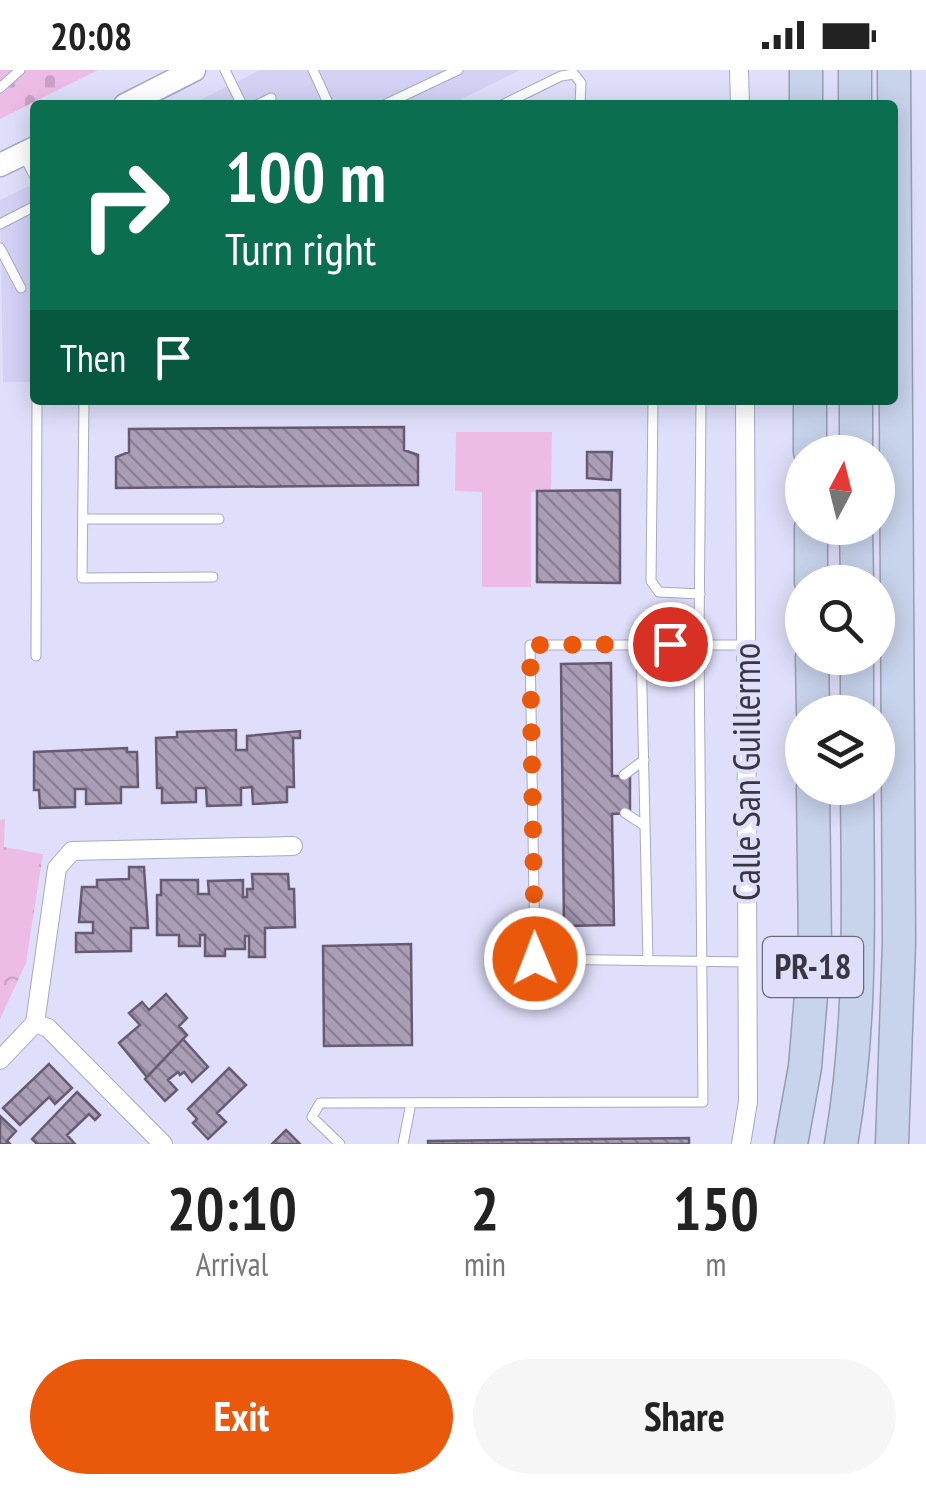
<!DOCTYPE html>
<style>
:root{--surface:#fff;--page:#f6f6f6;--text:#222;--muted:#767676;--accent:#ea580c}
body{margin:0;font-family:"PT Sans Narrow",sans-serif;background:var(--page);color:var(--text);height:100vh;display:flex;flex-direction:column;font-size:38px;white-space:nowrap}
*{box-sizing:border-box;margin:0}
p{font-size:32px;color:var(--muted)}
.icon{flex:none;width:55px;height:55px;fill:none;stroke:currentColor;stroke-width:2;stroke-linecap:round;stroke-linejoin:round}
.map{position:relative;height:1074px;overflow:hidden}
.panel{display:flex;flex-direction:column;background:var(--surface);flex:1}
.panel>*{flex:none}
.banner{position:absolute;left:30px;top:30px;width:868px;height:305px;border-radius:10px;box-shadow:0 5px 25px #0003;background:#0b6e4f;color:#fff;overflow:hidden}
.needle{width:65px;rotate:7deg}
.tools{position:absolute;left:785px;top:365px;display:grid;gap:20px}
.tools a{display:grid;place-items:center;width:110px;height:110px;border-radius:50%;background:var(--surface);box-shadow:0 5px 25px #0003;font-size:50px}
.pin{position:absolute;display:grid;place-items:center;width:85px;height:85px;color:#fff;margin:-42px;border:5px solid #fff;border-radius:50%;box-shadow:0 2px 10px #0007}
.me{position:absolute;width:110px;margin:-55px;rotate:359deg;stroke-linejoin:round;filter:drop-shadow(0 0 8px #0008)}
.turn{display:flex;align-items:center;gap:35px;height:210px;padding:0 30px;font-size:45px}
.turn .icon{width:130px;height:130px;stroke-width:2.5}
.turn b{display:block;font-size:70px;line-height:85px}
.then{display:flex;align-items:center;height:95px;padding:0 30px;background:#0003;gap:20px;font-size:38px}
.eta{display:flex;justify-content:space-evenly;align-items:center;height:170px;text-align:center}
.eta b{font-size:60px;font-weight:700;line-height:70px}
.action{display:flex;gap:20px;margin-top:auto;padding:20px 30px}
.action a{flex:1;height:115px;border-radius:60px;background:var(--accent);color:#fff;font-size:40px;font-weight:700;line-height:115px;text-align:center}
.action a+a{background:var(--page);color:var(--text)}
.status{display:flex;justify-content:space-between;align-items:center;height:70px;padding:0 50px;background:var(--surface);direction:ltr}
.status svg{height:28px;fill:currentColor}
.map>svg:first-child{display:block}
</style>
<div class="status"><b>20:08</b><svg viewBox="0 0 49 12"><path d="M0 12V9h3v3zM5 12V6h3v6zM10 12V3h3v9zM15 12V0h3v12zM26 1h20v11H26zM47 4h2v5h-2z"/></svg></div>
<div class="map">
<svg width="926" height="1074" viewBox="0 0 926 1074">
<defs>
<pattern id="cemetery-stones" width="16" height="16" patternUnits="userSpaceOnUse" patternTransform="scale(2.5)"><rect width="16" height="16" fill="#ecbce7"/><path d="M2 7V4a2 2 0 0 1 4 0v3zM10 15v-3a2 2 0 0 1 4 0v3z" fill="#cba2c7"/></pattern>
<pattern id="park-crowns" width="20" height="18" patternUnits="userSpaceOnUse" patternTransform="scale(2.5)"><rect width="20" height="18" fill="#ecbce7"/><path d="M2 6a3 3 0 1 1 6 0M12 15a3 3 0 1 1 6 0" fill="none" stroke="#cba2c7"/></pattern>
<pattern id="building-back-hatch" width="6" height="6" patternUnits="userSpaceOnUse" patternTransform="scale(2.5)"><rect width="6" height="6" fill="#aa9db6"/><path d="M-1 5l2 2M0 0l6 6M5-1l2 2" fill="none" stroke="#8b8196"/></pattern>
</defs>
<rect width="100%" height="100%" fill="#e0dffb"/>
<path fill="#d3d2f5" d="M260,0H520L450,35H190Z
M35,113V312H3L0,130Z"/>
<path fill="url(#cemetery-stones)" d="M0,0H98L0,49Z"/>
<path fill="url(#park-crowns)" d="M5,749L4,777L43,784L26,893L0,949V750Z"/>
<path fill="#ecbce7" d="M456,362H552L551,421L531,422V517H482V422L455,421Z
M0,781L40,785L26,893L0,890Z"/>
<path fill="url(#building-back-hatch)" stroke="#665b71" stroke-width="2.5" d="M404,357V380L418,385V415L116,418V387L129,382V359Z
M587,382H612L611,410L587,408Z
M620,420V513L537,512V421Z
M611,593L612,706H630V743L612,744L614,855L564,856L561,594Z
M236,660V680H247V666L300,661V668H293L294,717H287V732L253,734L252,717L241,718V735L207,736L206,718H196V732L162,733V718H157L156,668L177,667V662Z
M127,678V682H137L138,717H121V733L86,734V719H75V737L40,738L39,720H34V682Z
M129,797H144L148,858H131V881L76,882V863H93V852H79L82,817H97V810L129,809Z
M252,804H288L289,819H294L295,857L265,858V887H249V866H245V879H225V886H205V865H200V876H179V865H157V825H161V810H198V824H209L208,811L243,810V827H247V819H253Z
M411,874L412,975L324,976L323,876Z
M166,924L187,948L179,956L187,965L147,1007L119,973L140,955L129,943L142,932L149,940Z
M183,969L208,997L192,1012L184,1002L180,1005L178,1002L168,1010L177,1020L165,1031L145,1009Z
M49,994L72,1018L55,1034L49,1027L20,1055L3,1038Z
M229,998L246,1015L217,1043L226,1052L208,1069L193,1053L197,1049L188,1039Z
M77,1022L100,1045L95,1050L89,1044L67,1065L75,1074H37L32,1069Z
M0,1046L16,1061L7,1071L10,1074H0Z
M286,1060L300,1074H272Z
M689,1068V1074H428V1071Z"/>
<g fill="none" stroke-linecap="round" stroke-linejoin="round">
<g stroke="#a9a8c2" stroke-width="11">
<path id="service" d="M225,0L242,35
M313,0L329,35
M0,18L20,0
M257,35L271,28
M384,35L458,0
M502,35L561,6L574,4L581,13L580,35
M24,86L35,107
M0,154L35,136
M0,178L21,218
M84,330L82,508L213,507
M653,330L651,511L659,522L700,524
M83,449H219
M641,574L648,891
M746,575H530L535,889L748,892
M36,586L37,330
M624,705L644,690
M625,743L645,756
M340,1074L312,1047L320,1033L703,1032L699,574L701,330
M403,1074L411,1033"/>
</g>
<g stroke="#a9a8c2" stroke-width="20">
<path id="minor" d="M739,0L740,35
M35,953L57,798L72,781L293,776
M35,953L48,958L163,1074
M0,990L35,953
M741,1074L748,1032L745,330"/>
</g>
<g stroke="#a9a8c2" stroke-width="25">
<path id="tertiary" d="M125,35L194,0
M0,95L35,78"/>
</g>
<g stroke="#959db0" stroke-width="35">
<path id="motorway" d="M806,0V35
M855,0V35
M810,330V382
M856,330V382
M811,458V512
M856,458L857,512
M812,588L813,642
M857,588V642
M791,1074L805,997L815,877L813,718
M841,1074C862,956 858,837 857,718
M892,1074L899,873L894,0"/>
</g>
<use href="#service" stroke="#fff" stroke-width="9"/>
<use href="#minor" stroke="#fff" stroke-width="18"/>
<use href="#tertiary" stroke="#fff" stroke-width="22"/>
<use href="#motorway" stroke="#c8d4ec" stroke-width="32"/>
</g>
<g fill="none" stroke-linecap="round" stroke-linejoin="round">
<path stroke="#ea580c" stroke-width="18" stroke-dasharray="0 32.4" d="M535,889L530,575L670,574"/>
</g>
<g text-anchor="middle" stroke-width="9" stroke-linejoin="round" paint-order="stroke">
<rect fill="#e0dffb" stroke="#6a6979" stroke-width="2.5" x="763" y="867" width="100" height="60" rx="8"/>
<g font-size="35" font-weight="bold" fill="#373641">
<text x="813" y="909">PR-18</text>
</g>
<g font-size="38" fill="#373641" stroke="#e0dffb">
<text transform="translate(747 702) rotate(-90)" y="13">Calle San Guillermo</text>
</g>
</g>
</svg>
<div class="tools">
<a><svg class="needle" viewBox="-14 -14 28 28"><path d="M0-13l5 13h-10z" fill="#e53935"/><path d="M0 13l5-13h-10z" fill="#767676"/></svg></a>
<a><svg class="icon" aria-label="search" viewBox="0 0 24 24"><circle cx="10" cy="10" r="6"/><path d="M15 15l6 6"/></svg></a>
<a><svg class="icon" aria-label="layers" viewBox="0 0 24 24"><path d="M12 4l9 5-9 5-9-5zM3 14l9 5 9-5"/></svg></a>
</div>
<div class="pin" style="left:670px;top:574px;background:#d93025"><svg class="icon" aria-label="arrive" viewBox="0 0 24 24"><path d="M6 21V4h12l-3 4 3 4H6"/></svg></div>
<svg class="me" style="left:535px;top:889px" viewBox="-20 -20 40 40"><circle r="17" fill="#ea580c" stroke="#fff" stroke-width="3"/><path d="M0-11L8 9 0 5-8 9z" fill="#fff"/></svg>
<div class="banner">
<div class="turn"><svg class="icon" aria-label="right" viewBox="0 0 24 24"><path d="M7 20v-9h11M14 6l5 5-5 5"/></svg><div><b>100 m</b>Turn right</div></div>
<div class="then">Then<svg class="icon" aria-label="arrive" viewBox="0 0 24 24"><path d="M6 21V4h12l-3 4 3 4H6"/></svg></div>
</div>
</div>
<section class="panel">
<div class="eta">
<div><b>20:10</b><p>Arrival</p></div>
<div><b>2</b><p>min</p></div>
<div><b>150</b><p>m</p></div>
</div>
<div class="action"><a>Exit</a><a>Share</a></div>
</section>
